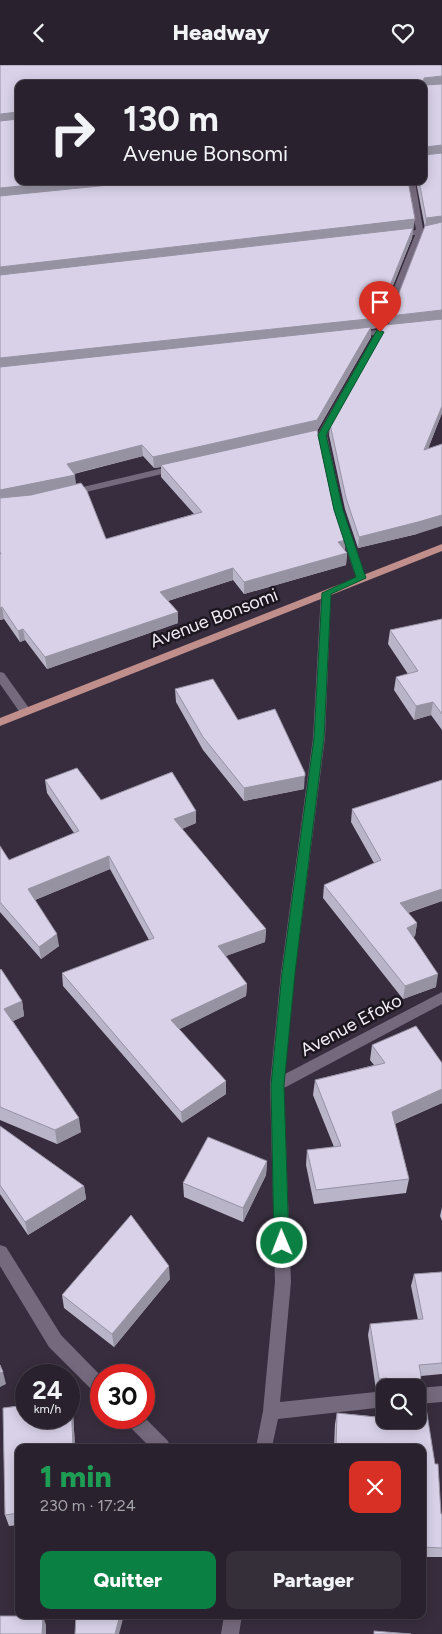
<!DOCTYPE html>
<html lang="fr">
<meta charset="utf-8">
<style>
:root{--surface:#29222e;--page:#352f3a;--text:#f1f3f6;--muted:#a5a4aa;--line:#453f4a;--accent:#0b8043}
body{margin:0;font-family:Figtree,sans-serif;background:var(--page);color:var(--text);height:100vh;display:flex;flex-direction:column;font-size:19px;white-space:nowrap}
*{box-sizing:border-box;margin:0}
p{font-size:16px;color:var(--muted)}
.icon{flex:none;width:28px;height:28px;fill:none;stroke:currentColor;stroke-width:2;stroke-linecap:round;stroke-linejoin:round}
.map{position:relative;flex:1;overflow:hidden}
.sheet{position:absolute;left:15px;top:1379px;width:411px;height:175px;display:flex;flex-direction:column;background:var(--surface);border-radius:10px;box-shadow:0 2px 12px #0003,0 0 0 1px var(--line)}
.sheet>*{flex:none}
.banner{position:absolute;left:15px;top:15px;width:412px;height:105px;border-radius:10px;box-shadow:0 2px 12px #0003,0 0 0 1px var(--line);background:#29222e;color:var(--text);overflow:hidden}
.tools{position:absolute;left:376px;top:1314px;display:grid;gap:10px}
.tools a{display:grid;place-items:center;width:50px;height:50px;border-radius:10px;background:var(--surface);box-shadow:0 2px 12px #0003,0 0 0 1px var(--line);font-size:25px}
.speed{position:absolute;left:15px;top:1299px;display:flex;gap:10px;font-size:25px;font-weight:700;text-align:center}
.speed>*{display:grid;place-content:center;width:65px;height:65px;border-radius:50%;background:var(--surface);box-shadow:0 2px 12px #0003,0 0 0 1px var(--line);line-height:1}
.speed small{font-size:12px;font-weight:400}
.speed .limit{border:8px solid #d22;background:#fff;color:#111}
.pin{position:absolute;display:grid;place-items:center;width:42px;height:42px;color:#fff;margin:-51px -21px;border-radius:50% 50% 50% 0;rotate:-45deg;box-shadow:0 0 5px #0007}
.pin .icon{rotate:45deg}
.me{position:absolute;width:55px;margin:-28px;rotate:359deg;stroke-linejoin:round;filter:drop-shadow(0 0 4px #0008)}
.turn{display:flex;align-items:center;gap:18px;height:105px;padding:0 25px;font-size:22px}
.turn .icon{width:65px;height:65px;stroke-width:2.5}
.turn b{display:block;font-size:35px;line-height:42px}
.round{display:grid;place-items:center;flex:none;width:52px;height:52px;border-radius:10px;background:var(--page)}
.head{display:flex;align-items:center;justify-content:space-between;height:85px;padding:0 25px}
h1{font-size:30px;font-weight:800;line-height:38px;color:#1e9e55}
.cta{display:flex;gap:10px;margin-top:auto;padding:10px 25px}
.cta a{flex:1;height:58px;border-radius:10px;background:var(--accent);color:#fff;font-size:20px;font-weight:800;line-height:58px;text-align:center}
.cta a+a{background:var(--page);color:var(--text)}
header{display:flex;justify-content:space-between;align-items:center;height:65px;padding:0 25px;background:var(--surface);font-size:22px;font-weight:800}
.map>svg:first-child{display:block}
</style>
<header><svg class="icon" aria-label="back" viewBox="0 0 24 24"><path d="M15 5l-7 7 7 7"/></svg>Headway<svg class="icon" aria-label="heart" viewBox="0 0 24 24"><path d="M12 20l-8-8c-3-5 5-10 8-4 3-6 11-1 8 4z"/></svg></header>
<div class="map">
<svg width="442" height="1569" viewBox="0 0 442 1569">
<rect width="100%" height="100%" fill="#372d3e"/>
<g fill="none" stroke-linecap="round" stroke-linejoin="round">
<path fill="#756a7d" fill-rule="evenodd" d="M407,116H415L423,164L442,163V167L423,169L385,264L398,262L402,265L398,268L383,269L327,370L343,445L366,513L361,516L356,513L333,445L317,370L374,270L355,273L351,270L355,267L377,265L415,170L397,171L393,169L397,167L416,165Z
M176,400L179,401V405L69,431L64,428L66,426Z
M326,525L331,528L325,673L295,908L285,1009L442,927V939L284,1023L291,1217L280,1337L385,1326V1342L278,1354L272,1382H256L263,1346L275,1217L270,1020L281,908L313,673L321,528Z
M0,607L4,608L29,643L31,646L29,649H21L0,619Z
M0,1180L6,1182L61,1270L101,1311V1330L95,1328L49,1282L0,1201Z
M442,1321V1337L418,1339V1323Z
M124,1352H144L168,1376L170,1382H150L126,1358Z
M224,1550H242L239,1569H221Z"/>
<path fill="#c18f8b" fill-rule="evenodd" d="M442,479V486L0,661V653Z"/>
</g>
<path fill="#bab4c8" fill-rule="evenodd" d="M0,0H442V348L428,384L417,469L358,483L345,444L329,370L330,359L389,260L425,163L416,116H424V19H19V116L414,164H413L412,173L376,263L371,264V272L317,366L332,434L345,486L347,488L346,500L244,529L233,515L168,536L178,547V558L47,604L25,575L20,577L4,554L0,555ZM143,391L154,403L161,402V412L194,449L106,474L76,420L74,409Z
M442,554V665L431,650L414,655L394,625L396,612L408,609L388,579L390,565Z
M175,624L238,655L304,724L244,736L203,685L176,637Z
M45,715L101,735L196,746V758L182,764L266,864L265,877L225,891L247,919L246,931L179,964L226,1016V1029L182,1058L63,921L62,908L149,875L110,804L35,835L59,881L41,894L0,847V781L9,795L74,768L47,728Z
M442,715V836L408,848L417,858L415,871L413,872L436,922L403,934L323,833L324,820L374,798L351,757L352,744Z
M0,905L22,936L24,951L13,956L81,1067L57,1079L0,1055Z
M372,980L442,998V1038L395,1059L409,1114L406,1128L314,1139L306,1100L307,1085L334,1082L313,1030L315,1015L374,1000L370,995Z
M0,1061L84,1121L86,1134L28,1170L0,1129Z
M267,1096L266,1110L243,1157L184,1132L183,1118Z
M442,1142V1156L440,1151Z
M442,1207V1309L421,1311L419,1328L441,1449H442V1492H422V1382H334L335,1359L337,1348L381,1352L379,1345L382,1334L385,1355L418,1322H385V1324L376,1325L368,1270L370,1259L418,1255L411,1221L414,1209Z
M170,1214L114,1282L64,1243L62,1230Z
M71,1335L73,1348L75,1382H19V1460L9,1461L5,1450L3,1343L26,1340V1352H69V1336Z"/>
<path fill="#9792a2" d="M442,11V20L424,23L423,19L424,13Z
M18,47L19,56L0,59V49Z
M442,80V90L424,92L425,82Z
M70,116H168L0,134V123Z
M442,151V161L425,163L426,153Z
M415,154L412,173L376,263L371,264V272L317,366L161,400V402L154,403L153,392L317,355L0,304V202Z
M442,245V255L389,262L390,251Z
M442,341V348L423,396L424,385Z
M142,380L143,391L68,410L67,399Z
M75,410L76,421L0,437V425Z
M442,450V461L417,469L358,483L359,472Z
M346,475L345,486L338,477Z
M347,488L346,500L244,529V517Z
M233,503V515L161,538L160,527Z
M2,542L4,554L0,555V543Z
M178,547V558L47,604L45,592Z
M23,564L25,575L20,577L18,566Z
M433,637L431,650L414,655L416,641Z
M305,708L304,724L244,736V723Z
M196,746V758L174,767V754Z
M109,791L110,804L30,837L28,824Z
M442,824V836L398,851L400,838Z
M417,858L415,871L405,876L407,863Z
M266,864L265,877L218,894V881Z
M57,869L59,881L41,894L39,882Z
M438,909L436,922L403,934L405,921Z
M247,919L246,931L172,968L171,955Z
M22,936L24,951L7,959L4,944Z
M226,1016V1029L182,1058L181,1047Z
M442,1024V1038L389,1061L392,1047Z
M79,1053L81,1067L57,1079L55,1065Z
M267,1096L266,1110L243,1157V1143Z
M84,1121L86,1134L28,1170L25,1157Z
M169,1201L170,1214L114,1282L112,1269Z
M3,1307L6,1319L0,1322V1308Z
M71,1335L73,1348L75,1382H73Z
M120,1550H124L119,1569H115Z
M43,1551L46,1560V1569H42Z"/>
<path fill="#d8d1e8" stroke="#9792a2" d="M0,0H442V11L424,13L423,19H19V49L18,47L0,49Z
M424,19L425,20L442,19V80L425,82L424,90Z
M18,54H19V116H70L0,123V56Z
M442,88V151L426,153L419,116H424V90Z
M149,116H408L415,154L0,202V131Z
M442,157V245L390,251L425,161Z
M413,163L377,253L0,293V210Z
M442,254V341L424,385L442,379V450L418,457L359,472L346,433L330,359L385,260Z
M371,262L317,355L153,392L142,380L67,399L75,410L0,425V302Z
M317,365L332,434L346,475L338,477L347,488L244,517L233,503L160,527L178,547L45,592L23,564L18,566L2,542L0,543V489H1L0,487V433L31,430L81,418L87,426L106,474L202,447L161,400Z
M442,554V649L433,637L416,641L396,612L418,606L390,565Z
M213,614L238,655L275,644L305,708V711L244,723L203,672L175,624Z
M77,703L101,735L172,707L196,746L174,754L266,864L218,881L247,919L171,955L226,1016L181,1047L62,908L154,873L109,791L28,824L57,869L39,882L0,837V781L9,795L79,766L45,715Z
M442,715V824L400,838L417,858L407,863L438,909L405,921L324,820L381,795L352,744Z
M1,904L22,936L4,944L79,1053L55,1065L0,1042V905Z
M416,961L442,998V1024L392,1047L409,1114L316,1125L307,1085L341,1081L315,1015L385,998L372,980Z
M0,1061L84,1121L25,1157L0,1120Z
M208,1072L267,1096L243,1143L183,1118Z
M131,1150L169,1201L112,1269L62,1230Z
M442,1207V1298L419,1300L421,1310L419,1328L424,1330L435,1399H438L441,1449H442V1483L422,1482V1382H336L337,1348L385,1353L382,1334L385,1333V1355H418V1322H389V1315L387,1313L379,1314L370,1259L423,1254L414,1209Z
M0,1300L3,1307L0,1308Z
M71,1335L73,1382H19V1448L5,1450L3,1343L26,1340V1352H69V1336Z
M76,1550H120L115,1569H75Z
M0,1551H43L42,1569H0Z
M374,1566L411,1569H374Z"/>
<path fill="#0b8043" stroke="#07532c" d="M377,265L384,267L326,370L343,445L366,513L331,529L324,673L295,908L284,1020L289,1178L287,1182L282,1184L276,1182L274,1178L271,1020L282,908L314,673L322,528L356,512L334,445L318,370Z"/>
<g text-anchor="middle" stroke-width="5" stroke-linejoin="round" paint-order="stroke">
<g font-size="18" fill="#f2ecf7" stroke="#1c171f">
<text transform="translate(214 553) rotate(-21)" y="6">Avenue Bonsomi</text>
<text transform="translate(351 960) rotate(-28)" y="6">Avenue Efoko</text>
</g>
</g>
</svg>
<div class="tools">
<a><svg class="icon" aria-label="search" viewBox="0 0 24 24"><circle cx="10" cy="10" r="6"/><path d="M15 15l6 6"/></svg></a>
</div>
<div class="speed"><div>24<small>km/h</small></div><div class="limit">30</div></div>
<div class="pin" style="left:380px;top:267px;background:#d93025"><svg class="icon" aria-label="arrive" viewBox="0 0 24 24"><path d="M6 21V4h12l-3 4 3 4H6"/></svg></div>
<svg class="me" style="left:282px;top:1178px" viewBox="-20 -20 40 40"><circle r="17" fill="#0b8043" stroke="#fff" stroke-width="3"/><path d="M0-11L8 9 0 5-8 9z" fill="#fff"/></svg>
<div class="banner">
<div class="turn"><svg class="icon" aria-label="right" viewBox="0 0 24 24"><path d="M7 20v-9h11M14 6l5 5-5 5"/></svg><div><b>130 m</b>Avenue Bonsomi</div></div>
</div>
<section class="sheet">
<div class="head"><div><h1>1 min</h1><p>230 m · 17:24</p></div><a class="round" style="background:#d93025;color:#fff"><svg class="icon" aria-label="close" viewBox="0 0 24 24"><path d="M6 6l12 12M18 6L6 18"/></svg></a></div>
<div class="cta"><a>Quitter</a><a>Partager</a></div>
</section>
</div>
